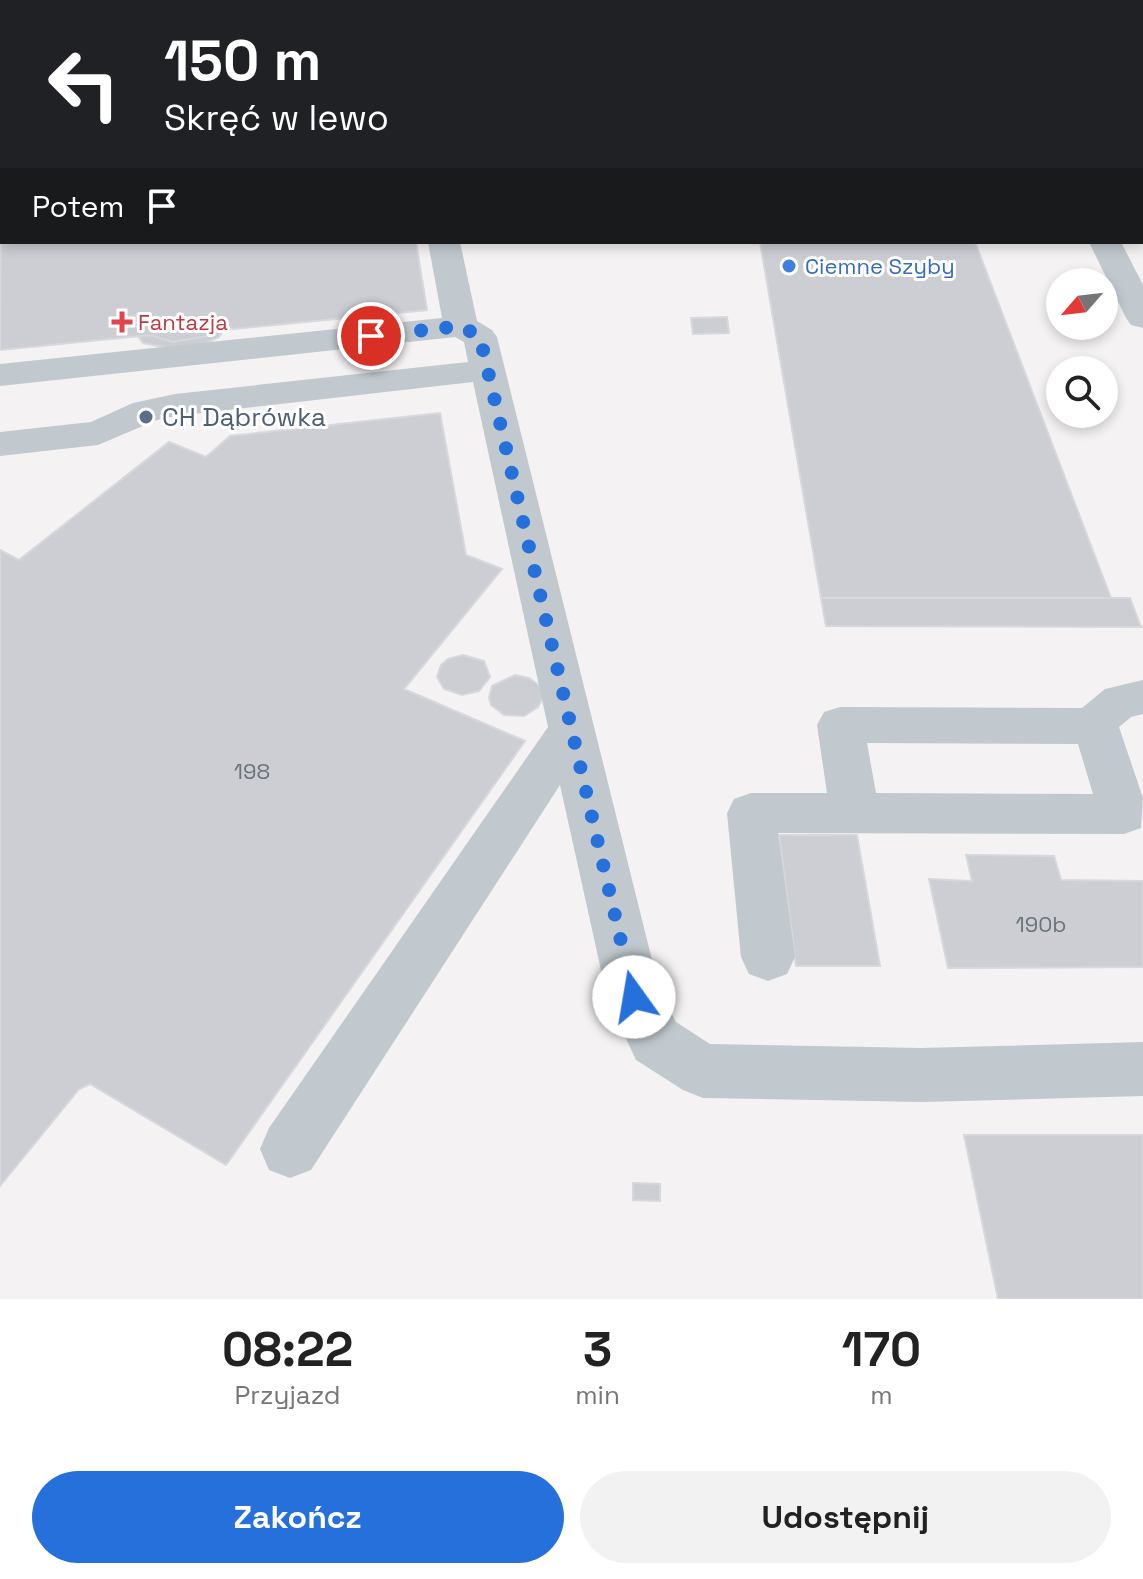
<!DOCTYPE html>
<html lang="pl">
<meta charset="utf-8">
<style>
:root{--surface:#fff;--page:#f2f2f2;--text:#222;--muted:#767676;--accent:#2570db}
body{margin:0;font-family:"Space Grotesk",sans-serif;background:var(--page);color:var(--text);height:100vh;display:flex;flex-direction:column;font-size:30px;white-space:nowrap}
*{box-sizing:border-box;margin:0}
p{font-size:26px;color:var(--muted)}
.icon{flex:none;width:44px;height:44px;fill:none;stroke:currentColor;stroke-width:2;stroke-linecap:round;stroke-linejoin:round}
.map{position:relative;height:1299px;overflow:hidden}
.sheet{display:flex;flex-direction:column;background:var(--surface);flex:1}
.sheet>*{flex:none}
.guide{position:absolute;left:0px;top:0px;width:1144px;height:244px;box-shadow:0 4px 12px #0003;background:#202124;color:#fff;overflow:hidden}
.needle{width:52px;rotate:242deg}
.tools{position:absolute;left:1046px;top:268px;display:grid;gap:16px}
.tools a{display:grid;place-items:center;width:72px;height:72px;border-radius:50%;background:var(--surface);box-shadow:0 4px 12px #0003;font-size:40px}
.pin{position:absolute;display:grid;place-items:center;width:68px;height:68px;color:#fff;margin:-34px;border:4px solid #fff;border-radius:50%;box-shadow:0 2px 8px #0007}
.me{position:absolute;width:88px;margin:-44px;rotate:347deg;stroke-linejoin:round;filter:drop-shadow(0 0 6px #0008)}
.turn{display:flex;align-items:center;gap:28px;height:168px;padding:0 32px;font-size:36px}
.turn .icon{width:104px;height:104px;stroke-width:2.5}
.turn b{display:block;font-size:56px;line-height:68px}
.then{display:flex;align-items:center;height:76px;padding:0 32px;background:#0003;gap:16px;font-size:30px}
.eta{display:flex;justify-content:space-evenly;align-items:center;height:136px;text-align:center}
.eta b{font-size:48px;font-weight:600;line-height:56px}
.cta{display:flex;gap:16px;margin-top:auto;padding:16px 32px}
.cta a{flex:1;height:92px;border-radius:48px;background:var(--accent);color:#fff;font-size:32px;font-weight:600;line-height:92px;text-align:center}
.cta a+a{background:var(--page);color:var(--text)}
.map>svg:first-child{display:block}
</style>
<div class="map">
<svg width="1143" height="1299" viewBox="0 0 1143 1299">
<rect width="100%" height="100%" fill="#f4f2f2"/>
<path fill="#ccced4" stroke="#d6d8dd" stroke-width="2" d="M2,29V242H416L427,310L223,330L207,336L173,342L150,335L0,350Z
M760,242H975L1111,598H821Z
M727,317L729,333L693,334L691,318Z
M223,330L219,337L202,345L172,349L143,343L138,336L150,335L173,342L207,336Z
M440,413L466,555L502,569L404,689L525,741L226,1165L90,1084L79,1089L0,1186V550L19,560L169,442L206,457L230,436Z
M821,598H1130L1141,627L826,626Z
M463,655L484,661L490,677L479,691L462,695L444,689L437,677L441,665L448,659Z
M515,675L529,678L540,686L543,698L538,707L524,716L504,715L491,705L489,698L492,686Z
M779,835H857L880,966H796Z
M966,855L1054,856L1061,880L1143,881V967L948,968L929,879L972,881Z
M964,1135H1143V1299H998Z
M633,1183L660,1184V1201L633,1200Z"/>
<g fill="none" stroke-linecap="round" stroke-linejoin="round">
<path fill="#c1c9cf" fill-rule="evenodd" d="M104,0H144L145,2H105Z
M971,0H995L996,2H972Z
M1142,73H1143V89H1142Z
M1142,148H1143V166H1142Z
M428,242H460L477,321L492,330L497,337L660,992L676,1022L710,1044L921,1048L1143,1042V1096L921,1102L703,1098L683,1090L636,1060L615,1015L607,997L560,785L311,1170L290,1178L269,1170L260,1149L269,1128L548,727L473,382L175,416L157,420L98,445L0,456V432L91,422L133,403L175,394L468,362L464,342L455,337L0,386V364L442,318Z
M1089,242H1121L1143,285V328L1131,325L1126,318Z
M1143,680V714L1131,717L1119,727L1143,798L1141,828L1124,834L778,833L795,957L787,974L768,981L749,974L741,957L727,813L734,799L751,793H827L817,725L824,712L840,707L1082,708L1105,689ZM867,743L1078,744L1093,794L876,793Z"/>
</g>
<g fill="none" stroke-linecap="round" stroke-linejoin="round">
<path stroke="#2570db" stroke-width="14" stroke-dasharray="0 25.2" d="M371,336L461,326L480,337L634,997"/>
</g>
<circle fill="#3f7fe0" stroke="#fff" stroke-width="3" cx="789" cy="266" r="8"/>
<path fill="#e0444e" stroke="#fff" stroke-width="3" d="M118 310h8v8h8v8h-8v8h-8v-8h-8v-8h8z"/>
<circle fill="#5c6f8a" stroke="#fff" stroke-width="3" cx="146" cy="417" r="8"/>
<g text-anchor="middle" stroke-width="6" stroke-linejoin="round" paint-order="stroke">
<g font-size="22" fill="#366cbe" stroke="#fff" text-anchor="start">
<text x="805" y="274">Ciemne Szyby</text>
</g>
<g font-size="22" fill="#be3a42" stroke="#fff" text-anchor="start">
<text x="138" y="330">Fantazja</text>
</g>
<g font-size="22" fill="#6a737c">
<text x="252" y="779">198</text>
<text x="1041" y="932">190b</text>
</g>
<g font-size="26" fill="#4e5e75" stroke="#fff" text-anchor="start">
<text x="162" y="426">CH Dąbrówka</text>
</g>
</g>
</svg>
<div class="tools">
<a><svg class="needle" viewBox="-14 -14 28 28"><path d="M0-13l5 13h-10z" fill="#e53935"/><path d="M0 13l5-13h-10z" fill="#767676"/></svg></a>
<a><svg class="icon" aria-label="search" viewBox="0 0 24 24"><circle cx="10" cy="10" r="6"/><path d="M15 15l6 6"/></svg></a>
</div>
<div class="pin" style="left:371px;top:336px;background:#d93025"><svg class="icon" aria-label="arrive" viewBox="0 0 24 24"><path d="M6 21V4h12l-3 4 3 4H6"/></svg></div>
<svg class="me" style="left:634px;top:997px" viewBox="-20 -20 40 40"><circle r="19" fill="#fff"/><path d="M0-13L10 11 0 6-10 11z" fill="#2570db"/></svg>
<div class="guide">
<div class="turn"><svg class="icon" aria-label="left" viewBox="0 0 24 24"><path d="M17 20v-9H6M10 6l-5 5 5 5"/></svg><div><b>150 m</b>Skręć w lewo</div></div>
<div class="then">Potem<svg class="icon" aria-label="arrive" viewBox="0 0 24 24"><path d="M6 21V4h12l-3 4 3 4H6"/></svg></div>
</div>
</div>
<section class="sheet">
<div class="eta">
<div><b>08:22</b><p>Przyjazd</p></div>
<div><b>3</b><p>min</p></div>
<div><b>170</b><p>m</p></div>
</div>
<div class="cta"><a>Zakończ</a><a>Udostępnij</a></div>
</section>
